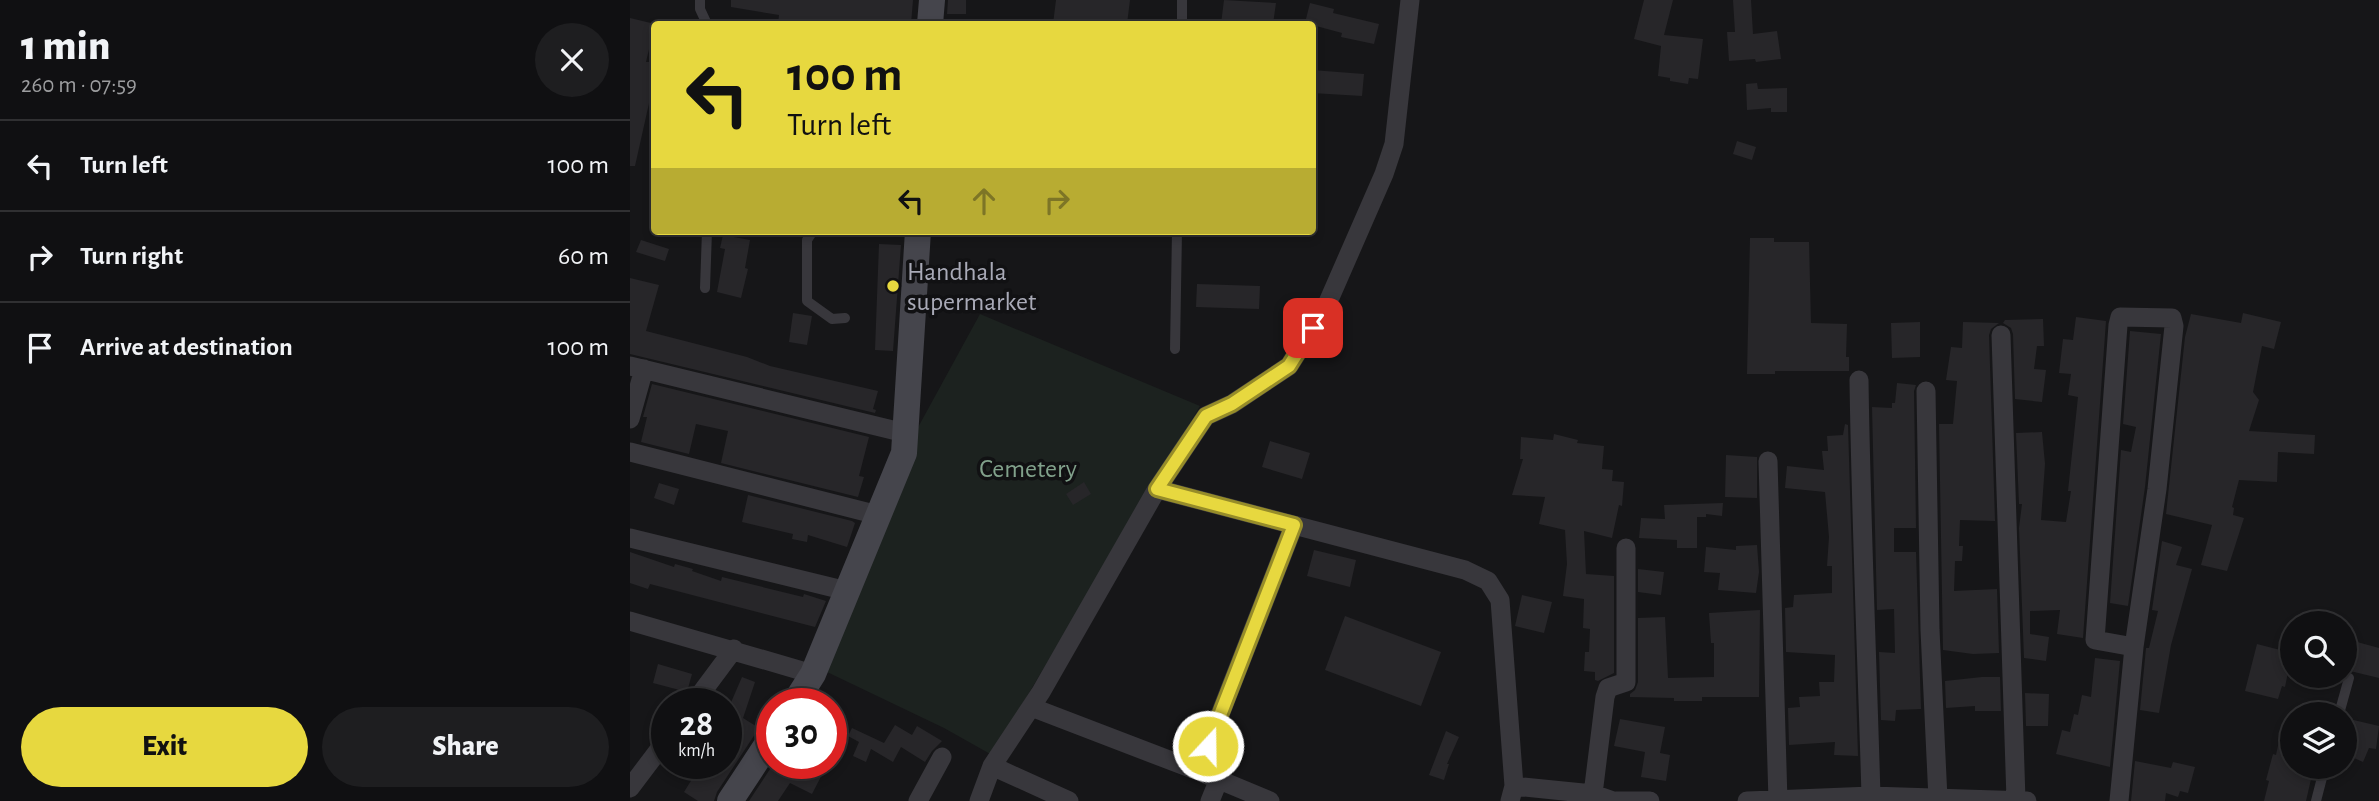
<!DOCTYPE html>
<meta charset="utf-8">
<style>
:root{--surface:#101012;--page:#1e1e20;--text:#f1f3f6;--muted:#9c9d9f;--line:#303032;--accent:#e7d83f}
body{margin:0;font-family:"Alegreya Sans",sans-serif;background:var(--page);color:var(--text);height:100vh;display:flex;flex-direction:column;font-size:26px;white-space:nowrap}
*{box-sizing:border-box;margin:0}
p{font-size:23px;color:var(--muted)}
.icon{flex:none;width:38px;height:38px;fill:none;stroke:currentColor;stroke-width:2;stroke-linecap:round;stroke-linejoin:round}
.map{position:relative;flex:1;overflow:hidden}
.details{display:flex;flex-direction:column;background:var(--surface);width:630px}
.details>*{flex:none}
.banner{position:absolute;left:21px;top:21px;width:665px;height:214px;border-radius:7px;box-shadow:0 4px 10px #0003,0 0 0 2px var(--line);background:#e7d83f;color:#111;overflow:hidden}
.tools{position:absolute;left:1650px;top:611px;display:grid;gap:14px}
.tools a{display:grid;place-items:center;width:77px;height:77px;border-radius:50%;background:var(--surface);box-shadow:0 4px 10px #0003,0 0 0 2px var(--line);font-size:35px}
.speed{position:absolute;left:21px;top:688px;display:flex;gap:14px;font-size:35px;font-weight:700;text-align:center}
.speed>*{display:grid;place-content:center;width:91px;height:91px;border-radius:50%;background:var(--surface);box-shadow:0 4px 10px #0003,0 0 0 2px var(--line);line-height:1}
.speed small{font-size:18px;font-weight:400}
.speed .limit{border:10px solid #d22;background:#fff;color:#111}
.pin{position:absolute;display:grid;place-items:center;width:60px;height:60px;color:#fff;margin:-30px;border-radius:14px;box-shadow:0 4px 10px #0006}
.me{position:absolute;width:77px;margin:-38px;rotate:21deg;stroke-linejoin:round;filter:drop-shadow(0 0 5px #0008)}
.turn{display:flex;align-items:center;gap:24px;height:147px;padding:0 21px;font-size:32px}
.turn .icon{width:91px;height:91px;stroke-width:2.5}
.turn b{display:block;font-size:49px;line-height:60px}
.lanes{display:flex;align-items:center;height:66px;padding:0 21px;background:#0003;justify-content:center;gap:35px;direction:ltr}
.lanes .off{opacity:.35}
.round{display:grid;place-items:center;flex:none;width:74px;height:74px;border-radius:37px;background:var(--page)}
.overview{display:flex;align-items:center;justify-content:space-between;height:119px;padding:0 21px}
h1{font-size:42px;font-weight:800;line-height:52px}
.cta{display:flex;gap:14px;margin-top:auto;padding:14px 21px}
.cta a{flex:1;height:80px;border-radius:42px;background:var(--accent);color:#111;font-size:28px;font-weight:800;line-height:80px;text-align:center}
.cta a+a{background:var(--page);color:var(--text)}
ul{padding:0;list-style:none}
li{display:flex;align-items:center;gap:21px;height:91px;padding:0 21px;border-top:2px solid var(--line)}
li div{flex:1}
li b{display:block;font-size:26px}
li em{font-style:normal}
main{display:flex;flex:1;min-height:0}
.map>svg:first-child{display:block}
</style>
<main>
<section class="details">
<div class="overview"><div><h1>1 min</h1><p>260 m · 07:59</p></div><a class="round"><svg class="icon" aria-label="close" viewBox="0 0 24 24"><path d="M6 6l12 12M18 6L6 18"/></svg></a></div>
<ul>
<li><svg class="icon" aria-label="left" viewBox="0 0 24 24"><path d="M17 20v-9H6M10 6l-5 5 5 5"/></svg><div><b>Turn left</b></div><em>100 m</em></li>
<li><svg class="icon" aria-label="right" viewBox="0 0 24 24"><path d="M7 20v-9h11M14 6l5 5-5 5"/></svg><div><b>Turn right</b></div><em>60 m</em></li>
<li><svg class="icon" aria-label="arrive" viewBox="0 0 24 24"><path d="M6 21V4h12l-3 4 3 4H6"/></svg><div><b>Arrive at destination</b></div><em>100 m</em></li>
</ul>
<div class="cta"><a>Exit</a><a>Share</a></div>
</section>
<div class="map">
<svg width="1749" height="801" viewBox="0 0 1749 801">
<rect width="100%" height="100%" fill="#161618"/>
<path fill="#1c221f" d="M350,314L570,406L362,755L314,728L197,672L274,453Z"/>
<path fill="#272629" d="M101,0H283L281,24H148L149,15L101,7Z
M318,0H336V14H317Z
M426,0H500L497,24H423Z
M594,0L646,3L643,24H591Z
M1014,0H1043L1034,35L1073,39L1068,79L1059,78L1058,84L1040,81V78L1028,76L1031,46L1004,39Z
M1103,0H1121L1123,34L1147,31L1151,59L1126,62L1125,59L1099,61L1097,32H1105Z
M680,3L704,9L703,13L749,24L744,44L711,37L712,33L675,23Z
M0,18L25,24L16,62H24V81L5,166H0Z
M682,70L734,74L732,96L682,93Z
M1127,83L1128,89L1157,88V112H1141V108L1117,110L1116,84Z
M1107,141L1126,147L1122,160L1103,154Z
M93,235L120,240L115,268L118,269L111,298L87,292L95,249L90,248Z
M1120,238H1144V242H1179L1181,323L1217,324L1216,357H1219V371H1145V374H1117Z
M11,240L39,249L35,261L6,252Z
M249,244L271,245L263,351L245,350Z
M0,278L29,285L16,331L117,357L140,366L248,391L243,409L246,410L245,413L0,354Z
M567,284L630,286L629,309L566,307Z
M163,313L182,316L177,345L159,342Z
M1613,313L1651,322L1644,349L1632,346L1623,392L1629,400L1619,431L1685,435L1684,454L1648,452L1647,482L1609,480L1602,507L1604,508L1603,515L1614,518L1597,571L1571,565L1582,525L1536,514L1555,337L1561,314L1611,323Z
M1446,317L1476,321L1453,638L1427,634L1430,610L1400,611V634L1419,637L1416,661L1394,658L1389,528L1392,504H1389L1386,433L1412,432L1415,464L1411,520L1436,522L1441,491H1438L1448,397L1438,395L1441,374L1429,373L1433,339L1443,340Z
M1413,319L1414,346H1407L1404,369L1416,370L1412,402L1385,399L1383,334L1381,328L1373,323L1375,320Z
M1290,322V357L1262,358L1261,323Z
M1333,322L1369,323L1361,329L1359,335L1365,521L1330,520L1329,546H1333L1332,561H1325L1324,591L1367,589L1369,653L1343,654L1313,650L1309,424H1323L1327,381L1316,380L1321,347L1332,348Z
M1500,331L1531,334L1515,487L1498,606L1480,603L1491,450L1501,452L1506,427L1493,424Z
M1267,383L1286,385L1284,391L1286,528H1264V552H1286L1291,709L1266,710L1265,721L1251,720L1249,652L1265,653L1264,609L1247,610L1242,407L1262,408V403H1265Z
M22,384L239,437L229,476L234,477L228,497L91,463L98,431L66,424L59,454L11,442L17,417H13Z
M1215,424L1218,425L1228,756L1204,755L1205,742L1159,745L1158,708L1170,707L1169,697L1190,696L1189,682H1204L1205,655L1156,652L1155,608L1163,607L1164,595L1202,593V566H1197L1199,537L1195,492L1155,488L1157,466L1194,470L1192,451H1198L1197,436L1213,435Z
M924,434L948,440L947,443L974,446L972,469L983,470L982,481L994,482L992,506L989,505L982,538L954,531L956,574L984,576V673L968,681L965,680V672L954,671L955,652H959L960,629L953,628L954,599L933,596L937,564L935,530L909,524L915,497L882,495L893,459H890L891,437L923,440Z
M640,441L680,453L672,479L632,467Z
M1096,455L1127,457V498L1095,497Z
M454,482L461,494L443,505L436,494Z
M29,483L49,489L44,505L24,498Z
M118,495L222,521L225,523L217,547L178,535L177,542L162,539L163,534L112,522Z
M1093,503L1092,516L1076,514V517H1067V548H1047V540L1009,538L1011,518L1035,519L1034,505Z
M1532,541L1552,547L1546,565L1562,569L1541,645L1529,713L1510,710L1516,648H1519L1528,611L1522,610Z
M1127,545L1129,572L1126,593L1088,590L1090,573L1074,572L1076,547L1106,550V546Z
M684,550L726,560L720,587L677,576Z
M0,552L44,567L45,564L63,569L62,571L91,581L92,577L173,597L174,594L196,601L185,627L20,584L18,589L0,583Z
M1008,569L1034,572L1031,595L1008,592Z
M892,595L922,602L914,633L885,626Z
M1130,610L1129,697H1072V701H1044V698L1000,697V694L1005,690L1008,682V618L1035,617L1038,678L1084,677V643H1081L1079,613Z
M715,616L811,652L791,706L695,670Z
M1727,642L1749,648V678L1720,671Z
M1627,644L1662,653L1655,687L1652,686L1648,699L1615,691Z
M1465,658L1490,661L1480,767L1426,754L1432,730L1440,732L1444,714L1448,715L1452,695L1461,697Z
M28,664L62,674L57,692L23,683Z
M112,677L125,682L113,718L129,728L87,792L84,801H68L54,792L72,763H96V714Z
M1352,677H1370L1371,711H1345V706L1316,708L1315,681Z
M1395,693L1419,694L1418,726H1396Z
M1715,718L1749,726L1746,749L1739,748L1733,762L1715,754Z
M990,719L1035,727L1030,753L1040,755L1036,781L1011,777L1015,752L984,746Z
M265,725L282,735L287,726L312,741L302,751L295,762L271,747L263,762L241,749L236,762L223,756L229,742L218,736L222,728L254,743Z
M816,731L829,737L817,764H819L814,780L799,775Z
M1649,741L1662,744V766H1684L1676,801H1634L1639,781L1636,780L1643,754L1646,755Z
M1505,761L1541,768L1543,762L1565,767L1558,793L1550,791L1548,797L1536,793L1535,801H1501Z
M144,763H198L182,794L160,783L148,801H119Z"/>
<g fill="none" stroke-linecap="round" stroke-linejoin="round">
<path stroke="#38373c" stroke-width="10" d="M70,0V9L77,24
M552,24V0
M183,231L177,240V301L202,319L215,318
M75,288L77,231
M545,349L547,231
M1709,714L1719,678
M1686,801L1695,766"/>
<path stroke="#38373c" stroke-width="19" d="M1371,335L1386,800
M0,366L275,433
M1229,380C1231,519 1237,657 1241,796
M1296,391L1300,630L1308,799
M0,419L14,369
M0,452L248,515
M1138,461L1148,801
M527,489L576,416L602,404L659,366L695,309L754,174L764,144L780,0
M0,538L217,591
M0,621L183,674
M63,704L104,649
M401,707L568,771L640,801
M362,766L439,801
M568,771L664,525
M884,786L963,794L983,801
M0,788L37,739
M963,794L975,697L978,688L996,682V548
M288,801L312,757
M349,801L362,766L411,692L527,489L835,570L858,581L870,600L884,786L880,801
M580,801L589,779
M986,801H1020
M1117,801L1241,796L1397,801
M1489,801L1504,647L1527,489L1544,326L1542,318L1490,317L1488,325L1465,640L1504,647"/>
<path stroke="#45454c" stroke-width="26" d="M300,24L302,0
M164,704L183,674L274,453L288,231
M100,801L142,737"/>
</g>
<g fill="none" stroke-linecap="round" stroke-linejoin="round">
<g stroke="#968c29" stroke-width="18">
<path id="route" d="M578,746L664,525L527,489L576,416L602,404L659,366L683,328"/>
</g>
<use href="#route" stroke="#e7d83f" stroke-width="12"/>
</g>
<circle fill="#e7d83f" stroke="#111113" stroke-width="2.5" cx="263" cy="286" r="7"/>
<g text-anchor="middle" stroke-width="7" stroke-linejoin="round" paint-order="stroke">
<g font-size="26" fill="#a9aab7" stroke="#111113" text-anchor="start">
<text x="277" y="280">Handhala<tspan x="277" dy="30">supermarket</tspan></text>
</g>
<g font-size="26" fill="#81a18b" stroke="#111113">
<text x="398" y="477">Cemetery</text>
</g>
</g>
</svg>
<div class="tools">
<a><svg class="icon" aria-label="search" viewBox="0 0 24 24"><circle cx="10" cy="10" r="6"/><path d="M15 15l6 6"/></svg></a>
<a><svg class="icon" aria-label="layers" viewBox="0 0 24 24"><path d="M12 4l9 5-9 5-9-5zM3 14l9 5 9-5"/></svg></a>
</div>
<div class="speed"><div>28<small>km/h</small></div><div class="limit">30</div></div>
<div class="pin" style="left:683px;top:328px;background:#d93025"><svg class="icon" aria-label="arrive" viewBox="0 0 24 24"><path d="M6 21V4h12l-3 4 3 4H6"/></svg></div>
<svg class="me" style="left:578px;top:746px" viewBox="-20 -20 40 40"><circle r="17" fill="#e7d83f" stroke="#fff" stroke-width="3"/><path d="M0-11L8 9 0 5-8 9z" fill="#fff"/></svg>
<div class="banner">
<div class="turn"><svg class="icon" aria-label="left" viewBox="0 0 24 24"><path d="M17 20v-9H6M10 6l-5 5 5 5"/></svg><div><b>100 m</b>Turn left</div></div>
<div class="lanes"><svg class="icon" aria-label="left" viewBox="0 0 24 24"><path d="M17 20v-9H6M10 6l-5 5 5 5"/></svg><svg class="icon off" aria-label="ahead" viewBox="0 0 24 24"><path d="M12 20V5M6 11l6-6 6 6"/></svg><svg class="icon off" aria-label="right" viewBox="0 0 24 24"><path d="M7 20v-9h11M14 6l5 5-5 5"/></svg></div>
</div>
</div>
</main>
